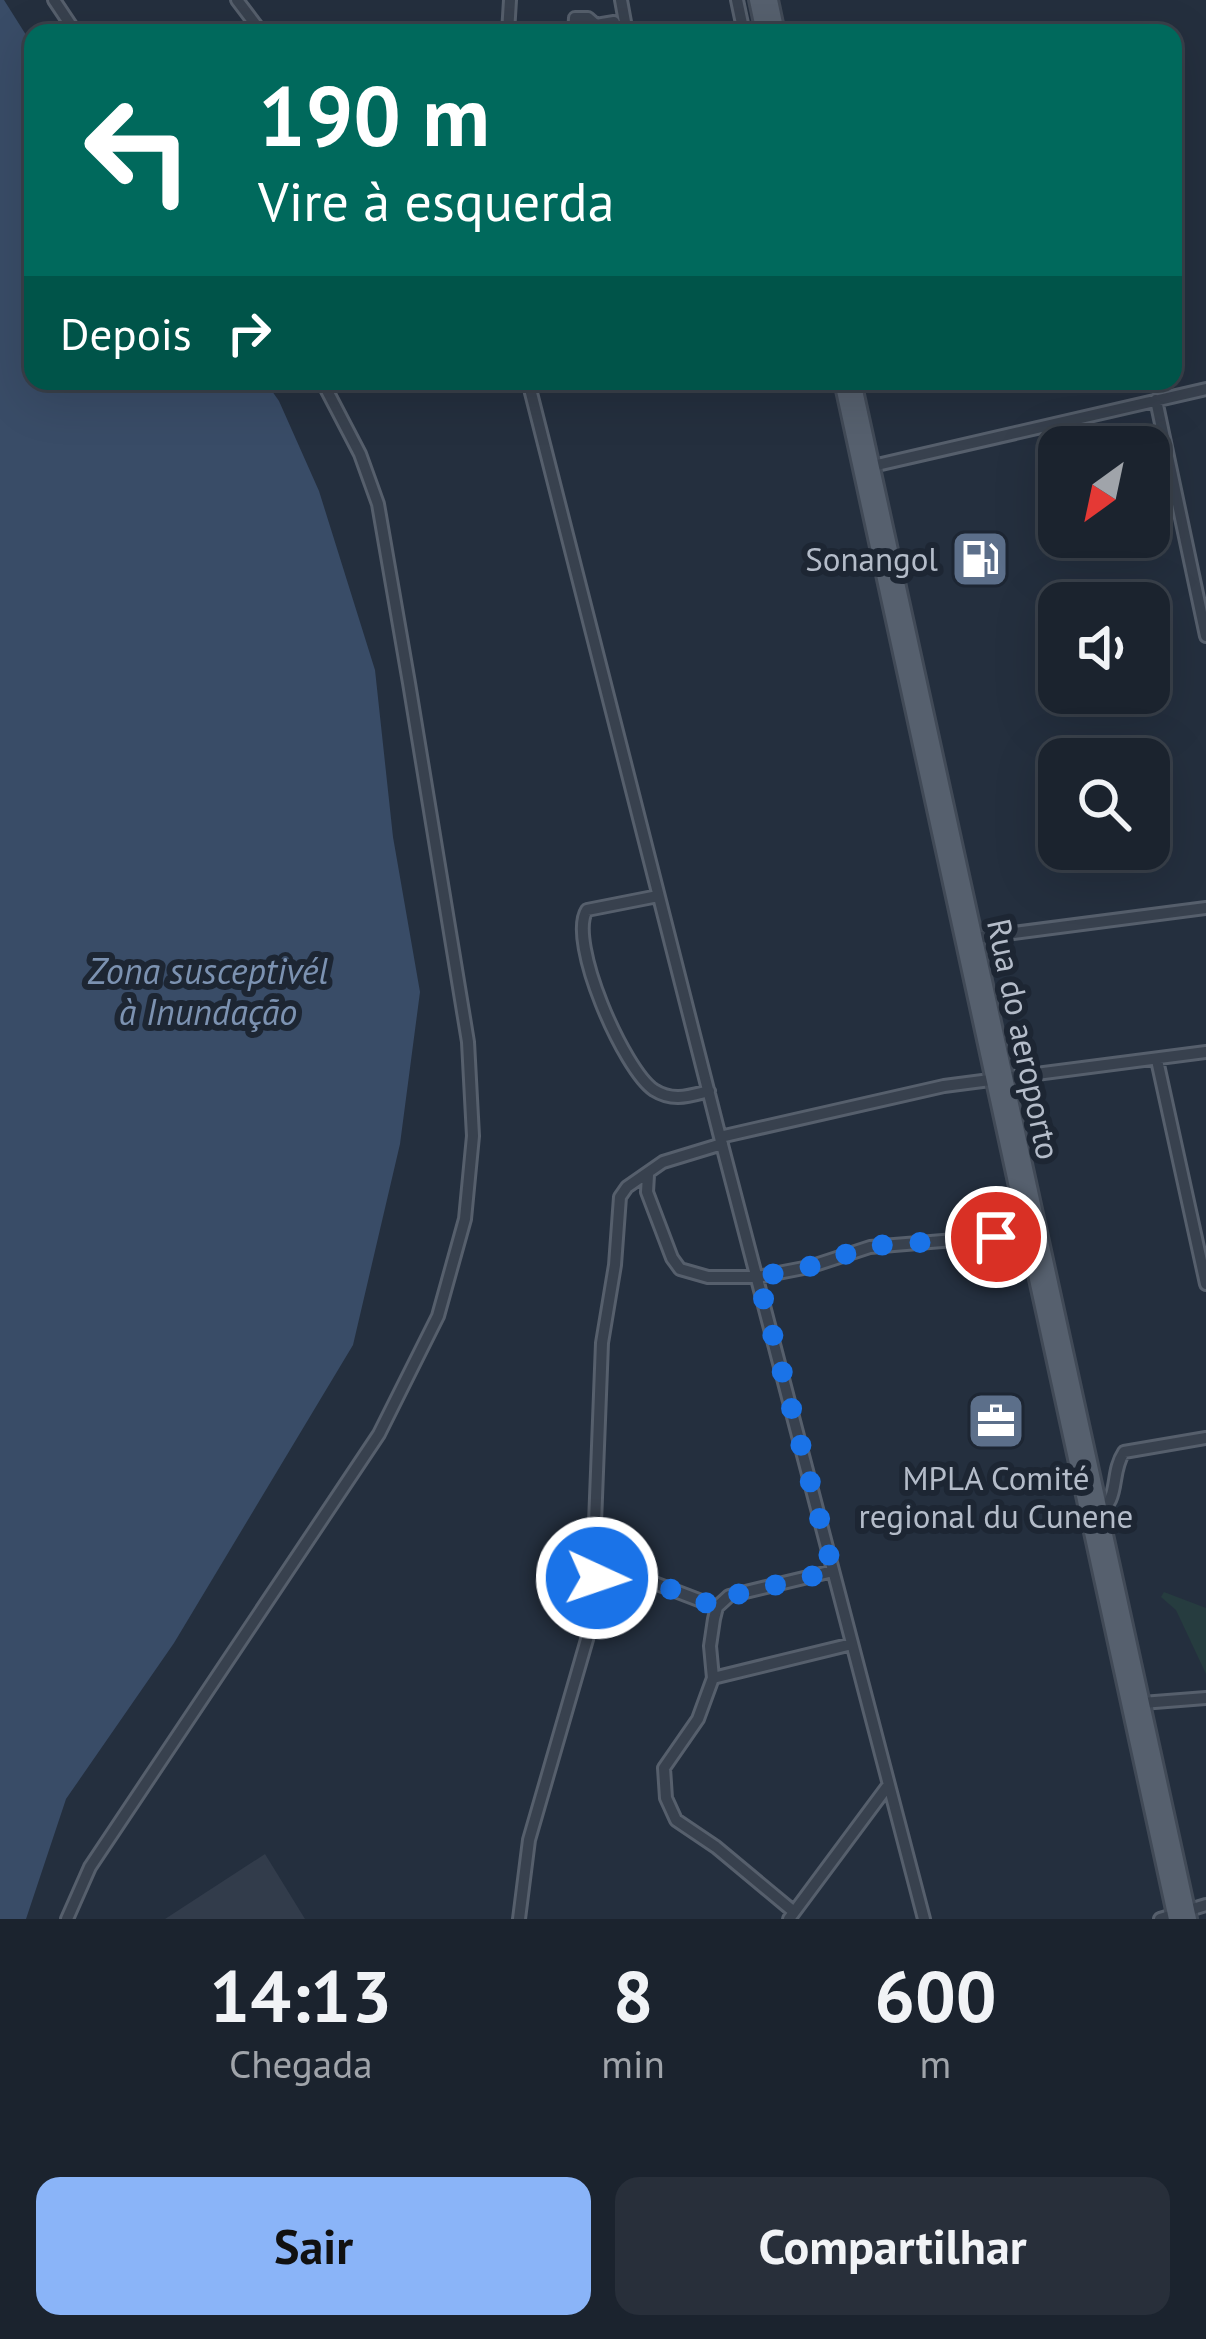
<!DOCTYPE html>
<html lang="pt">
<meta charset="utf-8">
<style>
:root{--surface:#1b232e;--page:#282f3a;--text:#f1f3f6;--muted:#a0a4aa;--line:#39404a;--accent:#8ab4f8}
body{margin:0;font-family:"PT Sans",sans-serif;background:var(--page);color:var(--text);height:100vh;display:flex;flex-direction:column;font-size:45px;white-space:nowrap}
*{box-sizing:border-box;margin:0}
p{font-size:39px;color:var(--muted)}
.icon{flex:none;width:66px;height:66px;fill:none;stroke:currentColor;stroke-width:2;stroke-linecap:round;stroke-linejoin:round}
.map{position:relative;height:1919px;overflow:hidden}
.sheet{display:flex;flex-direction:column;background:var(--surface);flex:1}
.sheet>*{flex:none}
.hud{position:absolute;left:24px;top:24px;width:1158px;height:366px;border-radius:24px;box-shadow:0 12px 48px #0002,0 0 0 3px var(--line);background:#00695c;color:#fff;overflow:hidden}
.needle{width:78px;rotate:213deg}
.controls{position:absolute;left:1038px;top:426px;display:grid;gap:24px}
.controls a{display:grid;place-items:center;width:132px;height:132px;border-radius:24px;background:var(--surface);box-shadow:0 12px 48px #0002,0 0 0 3px var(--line);font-size:60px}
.pin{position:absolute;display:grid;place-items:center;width:102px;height:102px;color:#fff;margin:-51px;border:6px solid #fff;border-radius:50%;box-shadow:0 3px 12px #0007}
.me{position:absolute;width:132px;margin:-66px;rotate:93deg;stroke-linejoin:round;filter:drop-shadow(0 0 9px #0008)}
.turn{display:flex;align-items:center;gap:42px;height:252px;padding:0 36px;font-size:54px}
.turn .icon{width:156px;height:156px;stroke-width:2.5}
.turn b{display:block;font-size:84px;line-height:102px}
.then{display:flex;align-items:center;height:114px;padding:0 36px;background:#0003;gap:24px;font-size:45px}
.eta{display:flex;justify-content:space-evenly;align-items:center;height:204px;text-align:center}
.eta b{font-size:72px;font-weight:700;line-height:84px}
.button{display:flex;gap:24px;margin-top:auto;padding:24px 36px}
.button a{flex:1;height:138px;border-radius:24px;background:var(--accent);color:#111;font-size:48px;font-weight:700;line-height:138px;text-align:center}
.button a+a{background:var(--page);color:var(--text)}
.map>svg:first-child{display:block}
</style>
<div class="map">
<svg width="1206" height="1919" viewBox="0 0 1206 1919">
<rect width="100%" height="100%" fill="#242f3e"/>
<path fill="#323c4b" d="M265,1854L305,1919H165Z"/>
<path fill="#263c3f" d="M1164,1592L1206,1608V1674L1176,1610L1161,1597Z"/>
<path fill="#394c67" d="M0,0H4L33,46V381H265L279,401L319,491L375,670L393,837L420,992L400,1144L353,1345L174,1643L66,1799L26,1919H0Z"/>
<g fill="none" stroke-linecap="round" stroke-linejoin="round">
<g stroke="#565f6c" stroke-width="16">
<path id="minor" d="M54,0L76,33
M237,0L262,33
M621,0L627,33
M737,0L744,33
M596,25L614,22L613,33
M508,33L510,0
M574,33L575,18H588L596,25L594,33
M528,381L720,1137L924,1919
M1156,400L1206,636
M864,468L1206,389
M658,896L587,910C567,941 624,1070 654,1090C673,1102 689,1096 709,1091
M975,938L1206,908
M1157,1060L1206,1284
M720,1137L944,1086L1206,1052
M648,1175L647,1192L672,1258L680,1269L708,1277H758L809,1267L870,1247L1027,1234
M1095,1516C1122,1500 1109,1475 1124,1452L1206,1438
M597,1578L644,1579L717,1607
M713,1678L852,1644
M1142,1703L1206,1698
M794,1912L716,1847L676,1820L666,1798L664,1768L698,1719L713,1678L710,1646L714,1619L717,1607L729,1596L833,1571
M67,1919L90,1867L379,1434L438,1316L465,1219L473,1136L468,1042L409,683L378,504L360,454L322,381
M519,1919L529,1840L588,1636L597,1578L595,1523L602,1343L615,1265L620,1197L627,1187L663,1162L722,1144
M789,1919L887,1787
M1160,1919L1206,1905"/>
</g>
<g stroke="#414a57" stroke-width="20">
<path id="major" d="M757,0L764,33
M770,0L777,33
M842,381L1176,1919
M853,381L1189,1919"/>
</g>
<use href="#minor" stroke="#38414e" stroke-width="10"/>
<use href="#major" stroke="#56606e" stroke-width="14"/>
</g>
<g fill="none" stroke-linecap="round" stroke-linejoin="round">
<path stroke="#1a73e8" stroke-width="21" stroke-dasharray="0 37.8" d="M597,1578L644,1579L717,1607L730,1596L833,1571L758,1277L808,1267L870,1246L996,1237"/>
</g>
<defs>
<g id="fuel-square" transform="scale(3)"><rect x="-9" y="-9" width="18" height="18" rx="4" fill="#5c6f8a" stroke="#1d2633"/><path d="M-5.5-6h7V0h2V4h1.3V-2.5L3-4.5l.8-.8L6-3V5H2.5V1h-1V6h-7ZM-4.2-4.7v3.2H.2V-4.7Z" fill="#fff"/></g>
<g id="office-square" transform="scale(3)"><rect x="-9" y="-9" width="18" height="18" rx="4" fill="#5c6f8a" stroke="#1d2633"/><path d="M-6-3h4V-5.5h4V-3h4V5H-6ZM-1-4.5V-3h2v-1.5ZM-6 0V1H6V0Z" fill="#fff"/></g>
</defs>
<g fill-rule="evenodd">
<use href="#fuel-square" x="980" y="559"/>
<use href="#office-square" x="996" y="1421"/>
</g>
<g text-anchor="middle" stroke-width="12" stroke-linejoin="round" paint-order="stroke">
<g font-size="33" fill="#b4bcc9" stroke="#1d2633" text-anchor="end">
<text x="938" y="571">Sonangol</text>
<text x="996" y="1490" text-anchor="middle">MPLA Comité<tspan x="996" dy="38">regional du Cunene</tspan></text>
</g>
<g font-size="33" fill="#b4bcc9" stroke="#1d2633">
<text transform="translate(1024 1039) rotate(78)" y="12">Rua do aeroporto</text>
</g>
<g font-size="36" font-style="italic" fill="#7c92b1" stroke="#1d2633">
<text x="208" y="984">Zona susceptivél<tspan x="208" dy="41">à Inundação</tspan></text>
</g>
</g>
</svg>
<div class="controls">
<a><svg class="needle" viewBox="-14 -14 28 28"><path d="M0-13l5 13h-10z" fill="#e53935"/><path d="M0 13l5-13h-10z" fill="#a0a4aa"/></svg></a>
<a><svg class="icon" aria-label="sound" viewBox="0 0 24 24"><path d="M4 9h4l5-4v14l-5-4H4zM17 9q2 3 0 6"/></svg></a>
<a><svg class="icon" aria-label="search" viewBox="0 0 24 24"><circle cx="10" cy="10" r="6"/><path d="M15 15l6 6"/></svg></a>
</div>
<div class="pin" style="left:996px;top:1237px;background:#d93025"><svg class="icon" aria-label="arrive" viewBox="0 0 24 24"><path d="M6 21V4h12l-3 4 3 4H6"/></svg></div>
<svg class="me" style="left:597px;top:1578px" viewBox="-20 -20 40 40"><circle r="17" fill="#1a73e8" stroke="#fff" stroke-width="3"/><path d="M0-11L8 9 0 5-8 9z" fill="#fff"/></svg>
<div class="hud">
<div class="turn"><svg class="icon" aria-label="left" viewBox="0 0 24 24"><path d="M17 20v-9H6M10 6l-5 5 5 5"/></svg><div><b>190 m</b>Vire à esquerda</div></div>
<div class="then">Depois<svg class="icon" aria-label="right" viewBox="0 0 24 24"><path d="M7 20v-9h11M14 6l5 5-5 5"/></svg></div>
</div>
</div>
<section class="sheet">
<div class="eta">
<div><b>14:13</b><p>Chegada</p></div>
<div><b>8</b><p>min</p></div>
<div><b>600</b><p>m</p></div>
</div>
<div class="button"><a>Sair</a><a>Compartilhar</a></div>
</section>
